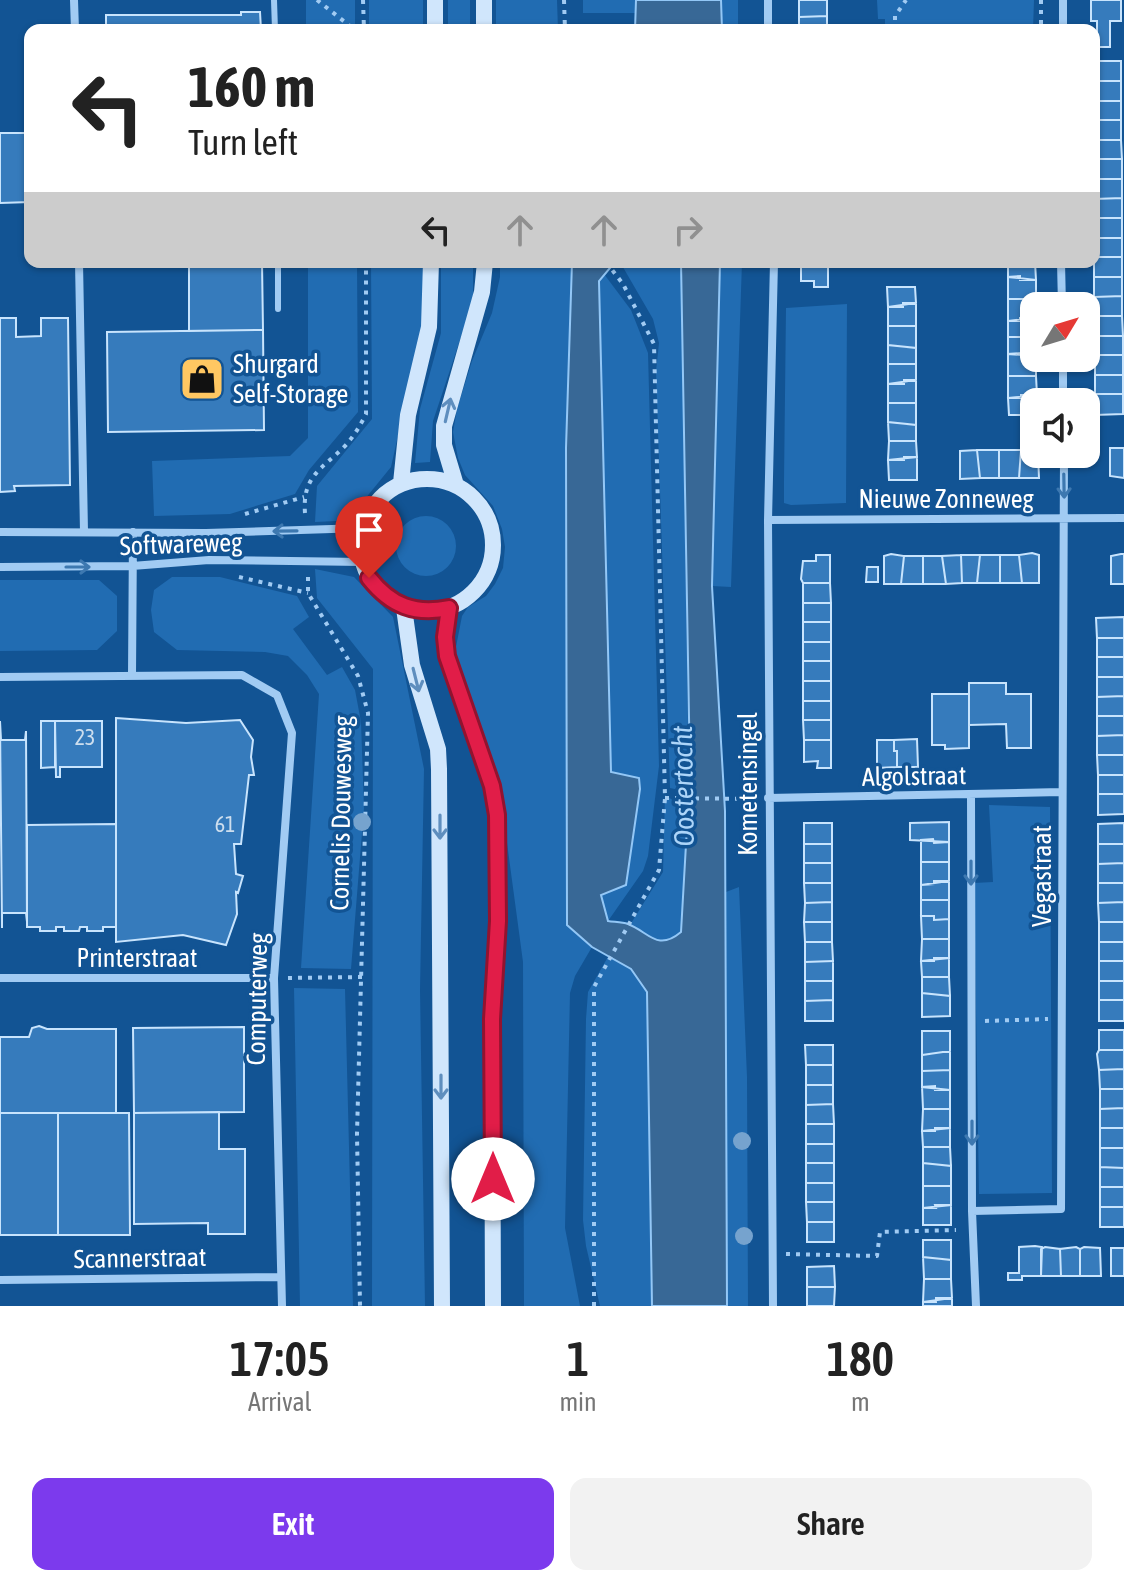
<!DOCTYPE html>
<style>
:root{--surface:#fff;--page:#f2f2f2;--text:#222;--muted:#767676;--accent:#7c3aed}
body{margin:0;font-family:"Asap Condensed",sans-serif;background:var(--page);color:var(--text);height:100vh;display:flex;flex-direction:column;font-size:30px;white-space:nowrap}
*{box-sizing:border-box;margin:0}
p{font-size:26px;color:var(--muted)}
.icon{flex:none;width:44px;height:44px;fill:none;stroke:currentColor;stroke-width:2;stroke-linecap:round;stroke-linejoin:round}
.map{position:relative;height:1306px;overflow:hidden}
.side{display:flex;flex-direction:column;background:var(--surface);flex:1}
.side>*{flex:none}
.banner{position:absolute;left:24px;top:24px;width:1076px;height:244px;border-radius:16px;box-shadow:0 2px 6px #0004;background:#fff;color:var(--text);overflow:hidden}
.needle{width:52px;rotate:52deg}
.buttons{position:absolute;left:1020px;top:292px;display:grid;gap:16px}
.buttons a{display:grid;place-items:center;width:80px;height:80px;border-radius:16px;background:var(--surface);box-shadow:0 2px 6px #0004;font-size:40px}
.pin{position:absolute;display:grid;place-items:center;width:68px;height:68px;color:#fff;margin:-82px -34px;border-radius:50% 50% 50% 0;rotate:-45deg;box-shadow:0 0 8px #0007}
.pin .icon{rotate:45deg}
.me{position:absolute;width:88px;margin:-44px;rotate:0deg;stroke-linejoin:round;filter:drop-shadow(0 0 6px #0008)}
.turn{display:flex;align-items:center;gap:28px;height:168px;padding:0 32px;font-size:36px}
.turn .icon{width:104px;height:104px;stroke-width:2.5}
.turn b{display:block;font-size:56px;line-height:68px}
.lanes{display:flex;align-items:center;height:76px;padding:0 32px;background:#0003;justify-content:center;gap:40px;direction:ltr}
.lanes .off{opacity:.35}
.eta{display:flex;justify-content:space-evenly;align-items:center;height:136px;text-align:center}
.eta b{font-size:48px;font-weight:600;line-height:56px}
.cta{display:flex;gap:16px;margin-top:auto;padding:16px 32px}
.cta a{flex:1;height:92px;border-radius:16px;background:var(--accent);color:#fff;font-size:32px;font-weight:600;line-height:92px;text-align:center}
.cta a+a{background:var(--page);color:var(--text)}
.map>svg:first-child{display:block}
</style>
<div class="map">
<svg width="1124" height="1306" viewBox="0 0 1124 1306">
<rect width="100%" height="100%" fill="#125494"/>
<path fill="#216cb2" d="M306,0H355V30H306Z
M369,0H423V30H369Z
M448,0H470V30H448Z
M496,0H557L558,30H496Z
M583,0H636V13H583Z
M721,0H738V30H722Z
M877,0H1034L1033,30H885V19H878Z
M308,262H357L358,412L309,470L295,494L230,514L154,516L152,461L290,456L308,438Z
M371,262H424V319L391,467L356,510L336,521L315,522L317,486L372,419Z
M441,262H473V301L433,421L430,462L415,463L420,409L441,333Z
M500,262H572L566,448L567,924L592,947L575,976L570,993L565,1228L580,1306H524L523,962L500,791L493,761L460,675L455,652L462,616L468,607L486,596L495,584L503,568L505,547L502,529L493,506L465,475L458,458L453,432L457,409L472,361L492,313L500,277Z
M620,262H681L689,792L670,788L656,371L659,343L653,319Z
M720,262H742L731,587L712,586Z
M604,274L631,310L648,353L659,766L648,856L643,871L608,921L600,894L638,778L611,773L599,281Z
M847,304L846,503L791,505L784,503V481L786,308Z
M396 546a30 30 0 1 1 60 0a30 30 0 1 1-60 0Z
M315,569L354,577L393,617L424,769L420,990L425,1306H372L373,669L317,598Z
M172,577H220L297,596L309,617L293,629L327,675L342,667L355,690L361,722L364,808L351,969L301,968L319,694L307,675L288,656L265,652L177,650L154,632L151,610L154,590Z
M0,580H99L117,596V631L97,650L0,651Z
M665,795L689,811L681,933C663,947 646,939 630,925L663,872Z
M989,805L1050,807L1052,1193L979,1194L974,883L993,882Z
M739,887L747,1077L748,1306H727L726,892Z
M609,955L631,969L647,992L652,1306H600L586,1246L583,1220L586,1019L588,992Z
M294,988L345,989L353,1306H300Z"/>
<path fill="#386896" stroke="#93c7f6" stroke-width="2" d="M636,0H721L722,30H635Z
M572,262H615L599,281L611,772L639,778L640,789L626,885L601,895L608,921C614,922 622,922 628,924C649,932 657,952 681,932L690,774L681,262H720L712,586L725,811L727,1306H652L647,992L631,969L592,947L567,925L566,448Z"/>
<path fill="#367bbc" stroke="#c8e4fd" stroke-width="2" d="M799,0H827V16L799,17Z
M1091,0H1121V21H1110V47H1097V21H1091Z
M241,12H260L261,30H106V15H241Z
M827,16V30H799V17Z
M1094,61H1121V81H1094Z
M1094,81H1121V101H1094Z
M1094,101H1121V120H1094Z
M1094,120H1121V140H1094Z
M0,133H30V202L0,203Z
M1094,140H1121L1122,159H1094Z
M1094,159H1122V179H1094Z
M1094,179H1122V198L1094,199Z
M1122,198V218H1094V199Z
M1094,218H1122V238H1094Z
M1094,238H1122V257H1094Z
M1094,257H1122V277H1094Z
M189,262H262L263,330L189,331Z
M801,262H828V287H814V281H801Z
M1008,262H1035L1036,280L1008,277Z
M1020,276V280H1036V299H1008V277Z
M1094,277H1122V296L1094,297Z
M887,287H915L916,303L888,307Z
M1122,296V316H1094V297Z
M1008,299H1036L1034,318L1008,321Z
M903,303H916V326H888V307H903Z
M1094,316H1122L1123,336H1095Z
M0,318H16V337L41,336V318H68L70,485L14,486L15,491L0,492Z
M1020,318H1034V337H1008V321H1020Z
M888,326H916V348L888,345Z
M263,330L264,430L108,432L107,332Z
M1095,336H1123V355H1095Z
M1008,337H1034V356L1008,354Z
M888,345L916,348V364H888Z
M1021,353V357L1036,358V376H1008V354Z
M1095,355H1123V375H1095Z
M888,364H916V380L888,384Z
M1095,375H1123V394H1095Z
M1008,376H1036L1037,395L1008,398Z
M904,380H916V403H888V384H904Z
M1095,394H1123V414L1095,415Z
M1021,395H1037L1038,402H1034V415H1009L1008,398H1021Z
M888,403H916V425L888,422Z
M888,422L916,425V441H889Z
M889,441H916L917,457L888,460Z
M1110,448H1124V478L1110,476Z
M977,450L980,478L960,479V451Z
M977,450H999V478H980Z
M999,450H1021L1019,478H999Z
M1021,450H1034V454H1038L1039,478H1019Z
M904,457H917V480H889L888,460H904Z
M1032,553L1039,555V583H1022L1019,555Z
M891,554L904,556L901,584H884V556Z
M1121,554H1124V584H1111V556Z
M816,555H830V583H803L801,579L803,561H816Z
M961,555L962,583L946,584L942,556Z
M961,555H980L977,583H962Z
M980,555H1000V583H977Z
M1000,555H1019L1022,583H1000Z
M904,556H923V584H901Z
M923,556H942L946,584H923Z
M867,567H878V582H866Z
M803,583H830L831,603H803Z
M803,603H831V622H803Z
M1124,617V638H1097L1096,618Z
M803,622H831V642H803Z
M1097,638H1124V657H1097Z
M803,642H831V661H803Z
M1097,657H1124V677H1097Z
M803,661H831V681H803Z
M1097,677H1124V696L1097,697Z
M803,681H831V701H803Z
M969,683H1006V694H1031V748H1007L1006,724L969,725Z
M932,694H969V748L945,749V745H932Z
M1124,696V716H1097V697Z
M803,701H831V720H803Z
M1097,716H1124V735L1097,736Z
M116,718L186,723L240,720L253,740L251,757L254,775H249L241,844H234L236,874L243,876L238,893L236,892L237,914L226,945L183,935L116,942Z
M803,720H831V740H804Z
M0,721L1,740H25L26,731L27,922L26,913H2V928Z
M41,721H55V767L41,768Z
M55,721H102V767H60V777H56Z
M1124,735V755H1097V736Z
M917,739L918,767H897V751H894V740Z
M804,740H831V768H817L818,761L804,762Z
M877,740H894V751H897V767L877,768Z
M1097,755H1124V775H1098Z
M1098,775H1124V794H1098Z
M1098,794H1124V814L1098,815Z
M949,822V842L910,840V823Z
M804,823H832V844H804Z
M1124,823V844H1098V824Z
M116,824V927H103V931H87V927H80L79,931H64V927H56V931H40V927H27V825Z
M933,839L934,843L949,842V862H921V840Z
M804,844H832V863H804Z
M1098,844H1124V863L1098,864Z
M921,862H949V881L921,885Z
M804,863H832V883H804Z
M1124,863V883H1098V864Z
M934,881H949V900H921V885L934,884Z
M804,883H832V902L805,903Z
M1098,883H1124V902L1098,903Z
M921,900H949V919L934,920V916H921Z
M832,902V922H804L805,903Z
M1124,902V922H1099L1098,903Z
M921,916H934V920L949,919V939H922Z
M804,922H832V942H805Z
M1099,922H1124V942H1099Z
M922,939H949V958L921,961Z
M805,942H832L833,961L805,962Z
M1099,942H1124V961H1099Z
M934,958H949V977H922L921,961H934Z
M833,961V981H805V962Z
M1099,961H1124V981H1099Z
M922,977H949L950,996L922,993Z
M805,981H833V1000L805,1001Z
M1099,981H1124V1000H1099Z
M922,993L950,996V1016L922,1017Z
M833,1000V1021H805V1001Z
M1099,1000H1124V1021H1099Z
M39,1026L47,1029H116V1113H0V1037H29L32,1028Z
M244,1027V1112L134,1113L133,1028Z
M1099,1030H1124V1050H1099Z
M922,1031H950V1051L922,1055Z
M805,1045H833V1065H806Z
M1099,1050H1124V1069L1099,1070L1097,1054Z
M950,1051V1070L922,1071V1055Z
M806,1065H833V1085H806Z
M1124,1069V1089H1100L1099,1070Z
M950,1070V1090L922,1087V1071Z
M806,1085H833V1104L806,1105Z
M935,1086V1090H950V1109H923L922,1087Z
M1100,1089H1124V1108L1100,1109Z
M833,1104L834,1124H806V1105Z
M1124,1108V1128H1100V1109Z
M923,1109H950V1128L922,1131Z
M219,1112V1149H245V1234H208V1223L134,1224V1113Z
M0,1113H58V1235H0Z
M58,1113H129L130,1235H58Z
M806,1124H834V1144H806Z
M935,1128H950V1147H923L922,1131H935Z
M1100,1128H1124V1148H1100Z
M806,1144H834V1163H806Z
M923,1147H950L951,1166L923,1163Z
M1100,1148H1124V1168L1100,1167Z
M806,1163H834V1183H806Z
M923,1163L951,1166V1186H923Z
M1100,1167L1124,1168V1187H1100Z
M806,1183H834V1202H806Z
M923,1186H951V1205L923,1208Z
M1100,1187H1124V1207H1100Z
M806,1202H834V1222H807Z
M935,1205H951V1225H923V1208H936Z
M1100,1207H1124V1227H1100Z
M807,1222H834V1242H807Z
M923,1240H951V1260L923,1257Z
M1035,1246L1042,1247L1041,1276H1022V1280H1008V1273H1019V1247Z
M1045,1247L1060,1249L1061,1276H1041V1249Z
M1076,1247L1080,1249V1276H1061L1060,1249Z
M1084,1247L1100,1248L1101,1276H1080V1249Z
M1111,1248H1124V1276H1111Z
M923,1257L951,1260V1279H924Z
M834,1266L835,1287H807V1267Z
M924,1279H951L952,1298L923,1302Z
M807,1287H835L834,1306H807Z
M936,1298H952V1306H923V1302H936Z"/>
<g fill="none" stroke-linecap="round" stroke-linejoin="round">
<path stroke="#a1cbf3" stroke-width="4" stroke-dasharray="4 6" stroke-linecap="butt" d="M317,0L355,30
M363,0L364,30
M564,0L565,30
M1041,0V30
M895,30V16L906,0
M305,513C302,476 322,469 345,446C354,436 360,426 366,414V262
M245,514L304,497
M239,577L308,593
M308,577V593L358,676L368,713L357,1134L360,1306
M665,798L755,799
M288,978L362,977
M985,1021L1048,1019
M786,1254L877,1256L880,1232L956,1230
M594,1306V987L659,870L665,798L654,344L623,284L606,262"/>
<path stroke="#a1cbf3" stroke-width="6" d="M274,0L275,30
M278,262V309"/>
<path stroke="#a1cbf3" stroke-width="8" d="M74,0L75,30
M1063,0V30
M768,30V0
M79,262L84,532
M1061,262L1062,306
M1063,358V402
M768,520L1124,518
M0,532L206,533L363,528
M0,567L132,566L209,560L363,562
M132,675L133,532
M0,677L242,675L277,695L292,733L274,978L282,1306
M971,795L972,1211L976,1306
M768,798L1061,792
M0,978H274
M972,1211L1061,1209L1064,454
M0,1280L281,1277
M773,1306L768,520L774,262"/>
<path stroke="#d0e6fc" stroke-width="16" d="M435,0V30
M484,0V30
M361 545a66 66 0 1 1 132 0a66 66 0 1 1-132 0Z
M401,483L408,415L429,327L431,262
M456,485L444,445V426L482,292L485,262
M404,608L412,665L438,749L439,769L442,1306
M449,608L445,637L447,656L492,786L497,815V946L492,1019L493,1306"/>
</g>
<g fill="#76a3ce">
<circle cx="362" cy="822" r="9"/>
<circle cx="742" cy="1141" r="9"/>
<circle cx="744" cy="1236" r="9"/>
</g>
<defs><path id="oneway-shaft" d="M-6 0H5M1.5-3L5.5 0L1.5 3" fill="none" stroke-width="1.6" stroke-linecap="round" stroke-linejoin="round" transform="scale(2)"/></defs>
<g stroke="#5e8ebe">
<use href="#oneway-shaft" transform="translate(448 410) rotate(-77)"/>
<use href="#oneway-shaft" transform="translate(416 680) rotate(76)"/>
<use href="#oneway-shaft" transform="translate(440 827) rotate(90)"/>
<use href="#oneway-shaft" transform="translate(441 1087) rotate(90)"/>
</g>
<g stroke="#3d78b0">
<use href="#oneway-shaft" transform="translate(1064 486) rotate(89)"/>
<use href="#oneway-shaft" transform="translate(285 531) rotate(179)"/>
<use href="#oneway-shaft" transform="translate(78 567)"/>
<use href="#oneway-shaft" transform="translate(971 873) rotate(90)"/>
<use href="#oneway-shaft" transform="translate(972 1133) rotate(90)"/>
</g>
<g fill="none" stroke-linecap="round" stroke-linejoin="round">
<g stroke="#92132f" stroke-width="20">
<path id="route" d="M369,578C391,606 415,615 449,608L445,637L447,656L492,786L497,815L498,921L492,1019L493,1179"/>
</g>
<use href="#route" stroke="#e11d48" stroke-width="14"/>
</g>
<defs>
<g id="shop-square" transform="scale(2.3)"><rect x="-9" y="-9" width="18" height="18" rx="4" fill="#ffc762" stroke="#125494"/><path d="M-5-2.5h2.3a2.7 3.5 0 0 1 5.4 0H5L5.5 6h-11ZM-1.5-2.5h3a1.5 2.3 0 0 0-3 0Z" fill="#111"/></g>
</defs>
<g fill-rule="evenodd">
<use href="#shop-square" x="202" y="379"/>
</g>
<g text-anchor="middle" stroke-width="7" stroke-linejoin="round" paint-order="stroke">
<g font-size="22" fill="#cddeee">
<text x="85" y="745">23</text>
<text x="225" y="832">61</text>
</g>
<g font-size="26" fill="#fff" stroke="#125494" text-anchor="start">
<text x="233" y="373">Shurgard<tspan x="233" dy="30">Self-Storage</tspan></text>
</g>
<g font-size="26" fill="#fff" stroke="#125494">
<text x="946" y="508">Nieuwe Zonneweg</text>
<text transform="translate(181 544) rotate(-2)" y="9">Softwareweg</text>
<text transform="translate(914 776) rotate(-1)" y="9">Algolstraat</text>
<text transform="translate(748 784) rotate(-90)" y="9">Kometensingel</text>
<text transform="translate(341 813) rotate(-89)" y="9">Cornelis Douwesweg</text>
<text transform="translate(1042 876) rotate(-90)" y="9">Vegastraat</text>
<text x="137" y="967">Printerstraat</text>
<text transform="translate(257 999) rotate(-89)" y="9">Computerweg</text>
<text transform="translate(140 1258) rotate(-1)" y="9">Scannerstraat</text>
</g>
<g font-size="28" font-style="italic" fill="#add5f9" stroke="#125494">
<text transform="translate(683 786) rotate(-91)" y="10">Oostertocht</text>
</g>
</g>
</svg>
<div class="buttons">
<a><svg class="needle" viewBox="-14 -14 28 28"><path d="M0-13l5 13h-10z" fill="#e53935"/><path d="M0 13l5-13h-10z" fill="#767676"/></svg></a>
<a><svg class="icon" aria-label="sound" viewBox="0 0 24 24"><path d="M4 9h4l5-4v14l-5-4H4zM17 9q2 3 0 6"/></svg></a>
</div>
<div class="pin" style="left:369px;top:578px;background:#d93025"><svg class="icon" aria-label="arrive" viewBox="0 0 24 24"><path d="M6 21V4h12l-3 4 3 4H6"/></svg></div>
<svg class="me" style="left:493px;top:1179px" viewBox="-20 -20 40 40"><circle r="19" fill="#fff"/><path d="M0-13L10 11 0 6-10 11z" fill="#e11d48"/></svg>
<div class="banner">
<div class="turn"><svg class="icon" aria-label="left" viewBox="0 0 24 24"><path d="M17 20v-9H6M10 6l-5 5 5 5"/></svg><div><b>160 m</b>Turn left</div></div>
<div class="lanes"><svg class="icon" aria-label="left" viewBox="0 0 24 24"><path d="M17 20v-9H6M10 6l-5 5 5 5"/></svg><svg class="icon off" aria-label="ahead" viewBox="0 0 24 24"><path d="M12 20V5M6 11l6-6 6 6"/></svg><svg class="icon off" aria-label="ahead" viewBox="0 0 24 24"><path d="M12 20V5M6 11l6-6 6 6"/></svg><svg class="icon off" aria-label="right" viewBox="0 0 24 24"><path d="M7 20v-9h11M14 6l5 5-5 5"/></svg></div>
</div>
</div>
<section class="side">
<div class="eta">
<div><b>17:05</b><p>Arrival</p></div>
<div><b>1</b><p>min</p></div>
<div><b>180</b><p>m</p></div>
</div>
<div class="cta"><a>Exit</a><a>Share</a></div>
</section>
